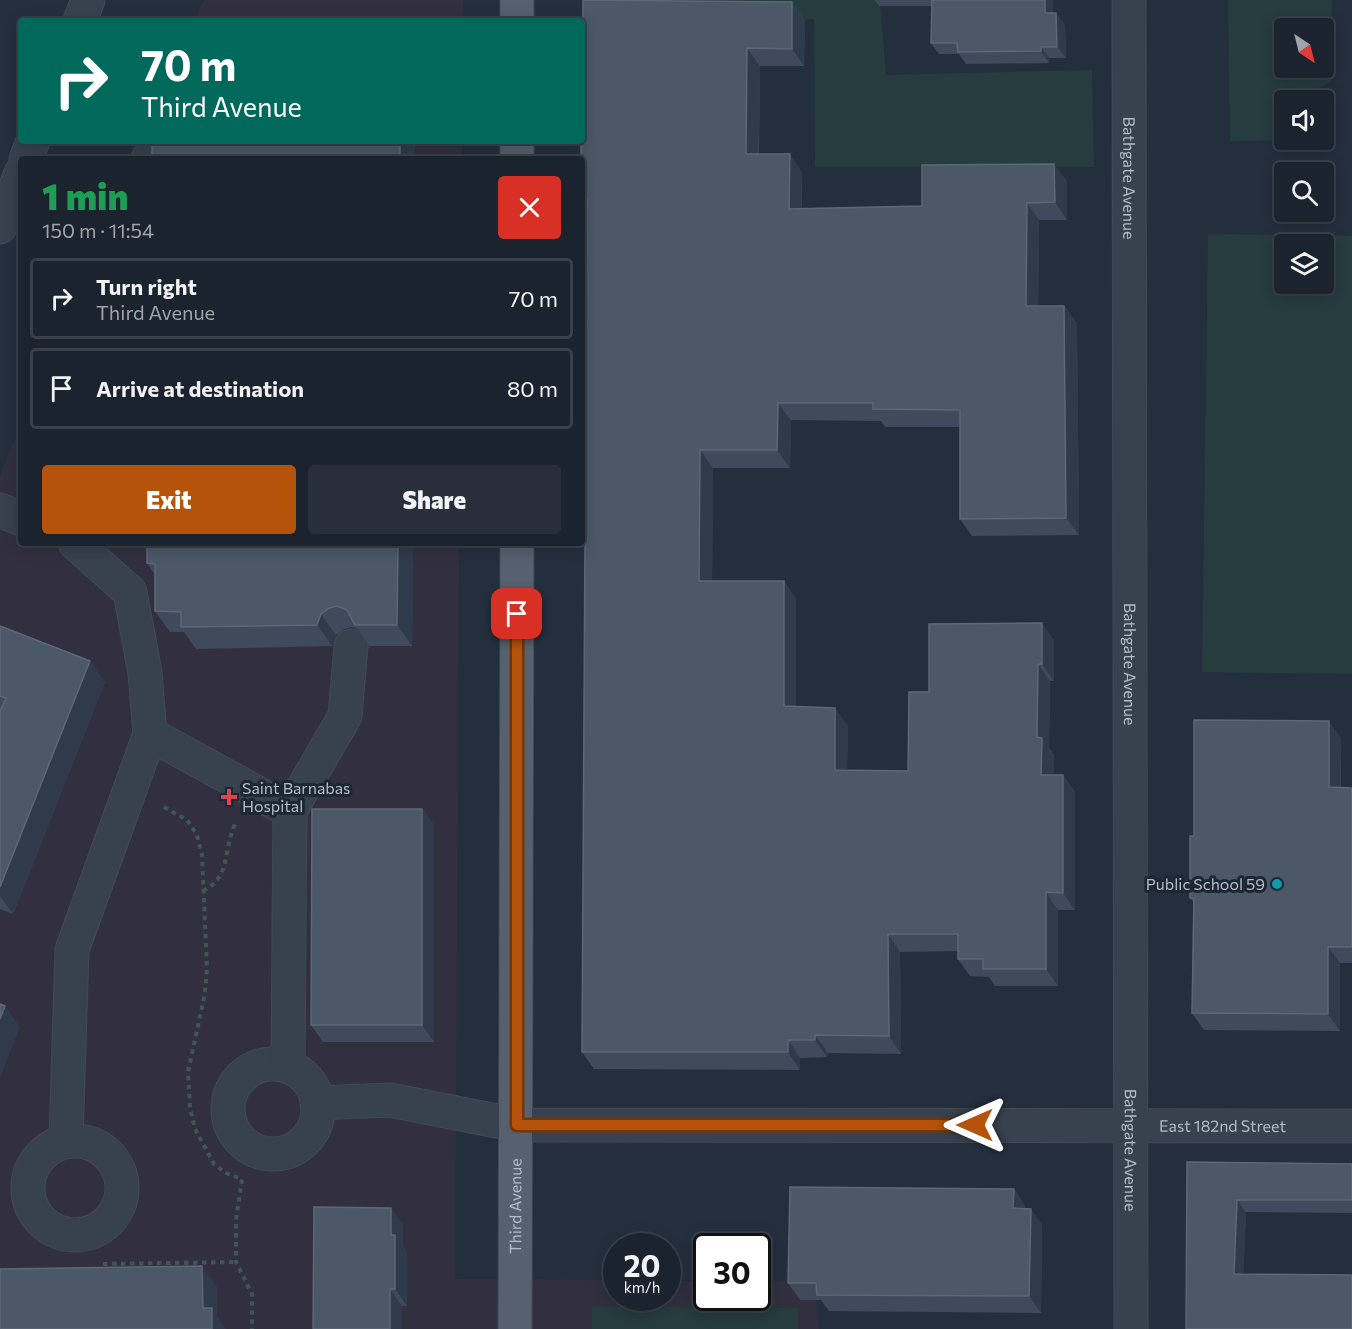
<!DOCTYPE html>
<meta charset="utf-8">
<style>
:root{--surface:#1b232e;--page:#282f3a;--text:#f1f3f6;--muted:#a0a4aa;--line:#39404a;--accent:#b45309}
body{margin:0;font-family:Commissioner,sans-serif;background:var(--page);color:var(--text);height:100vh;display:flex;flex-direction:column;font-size:22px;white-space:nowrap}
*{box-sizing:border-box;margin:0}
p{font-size:20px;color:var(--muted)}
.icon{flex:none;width:33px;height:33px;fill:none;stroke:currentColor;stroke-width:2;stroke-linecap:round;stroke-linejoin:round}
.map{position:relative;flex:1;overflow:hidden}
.sheet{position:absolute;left:18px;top:156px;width:567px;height:390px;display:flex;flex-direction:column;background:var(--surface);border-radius:6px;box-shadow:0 3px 15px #0003,0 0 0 2px var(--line)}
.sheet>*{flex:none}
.banner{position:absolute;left:18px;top:18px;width:567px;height:126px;border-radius:6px;box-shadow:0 3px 15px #0003,0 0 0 2px var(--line);background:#00695c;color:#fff;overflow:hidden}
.needle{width:39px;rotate:145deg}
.buttons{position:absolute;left:1274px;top:18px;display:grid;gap:12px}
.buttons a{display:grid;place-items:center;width:60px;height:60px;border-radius:6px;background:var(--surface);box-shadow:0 3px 15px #0003,0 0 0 2px var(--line);font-size:30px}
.speed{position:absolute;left:603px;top:1233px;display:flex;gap:12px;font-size:30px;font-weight:700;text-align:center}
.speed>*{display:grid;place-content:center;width:78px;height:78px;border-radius:50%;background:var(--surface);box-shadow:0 3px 15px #0003,0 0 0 2px var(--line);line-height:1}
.speed small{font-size:15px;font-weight:400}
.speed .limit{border:3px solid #111;border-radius:9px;background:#fff;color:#111}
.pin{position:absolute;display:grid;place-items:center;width:51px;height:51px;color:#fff;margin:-26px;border-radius:12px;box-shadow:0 3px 9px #0006}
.me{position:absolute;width:66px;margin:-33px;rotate:270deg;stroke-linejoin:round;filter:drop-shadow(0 0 4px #0008)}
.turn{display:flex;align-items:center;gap:21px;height:126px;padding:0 24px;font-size:27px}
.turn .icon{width:78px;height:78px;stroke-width:2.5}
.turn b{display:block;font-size:42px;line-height:51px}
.round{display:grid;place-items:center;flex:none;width:63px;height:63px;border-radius:6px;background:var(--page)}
.head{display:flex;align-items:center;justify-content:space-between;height:102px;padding:0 24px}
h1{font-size:36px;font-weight:800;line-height:45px;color:#1e9e55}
.button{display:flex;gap:12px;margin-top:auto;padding:12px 24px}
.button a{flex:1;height:69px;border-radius:6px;background:var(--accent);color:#fff;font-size:24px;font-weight:800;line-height:69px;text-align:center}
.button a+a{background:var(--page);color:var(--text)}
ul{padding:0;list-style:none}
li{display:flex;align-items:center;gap:18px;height:81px;margin:0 12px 9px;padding:0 12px;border:3px solid var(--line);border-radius:6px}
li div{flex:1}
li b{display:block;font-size:22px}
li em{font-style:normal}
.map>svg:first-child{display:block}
</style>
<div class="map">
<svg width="1352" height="1329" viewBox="0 0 1352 1329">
<rect width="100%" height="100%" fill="#242f3e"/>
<path fill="#32303f" d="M204,0H463V21H194Z
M136,141H462V159H128Z
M21,424V543H459L455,1279L616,1280V1298H668V1281H706V1298H758V1281H816L819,1329H0V476Z"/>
<path fill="#263c3f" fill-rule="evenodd" d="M607,0H880L886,75L1092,70L1094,167H815L814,19L607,17Z
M1228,0H1332L1331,81L1317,89L1309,100H1284V140H1289L1230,141ZM1284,28H1323V68H1284Z
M1208,234L1352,236V674L1202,672ZM1284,244H1323V284H1284Z
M592,1306L798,1308V1329H592Z"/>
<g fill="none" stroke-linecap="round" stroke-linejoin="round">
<g stroke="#414a57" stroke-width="35">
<g id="minor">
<path id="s1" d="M1129,0L1131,1329"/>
<path d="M80,21L88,0"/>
<path d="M26,159L33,141"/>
<path d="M148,159L167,141"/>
<path d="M0,227L21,173"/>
<path d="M0,510L21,519"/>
<path d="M150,734L290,811"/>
<circle cx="273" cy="1109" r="45"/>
<path d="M288,1066L290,811L345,716L351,646"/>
<path id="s2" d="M317,1103L390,1100L517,1125L1352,1126"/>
<circle cx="75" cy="1188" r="47"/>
<path d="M66,1141L72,950L150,734L145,673L130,592L75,543"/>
</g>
</g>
<g stroke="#414a57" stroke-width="35">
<g id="major">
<path d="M517,0V21"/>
<path d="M517,141V159"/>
<path id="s3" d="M515,1329L517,543"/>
</g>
</g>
<path stroke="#3f5557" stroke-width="4" stroke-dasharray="4.5 4.5" stroke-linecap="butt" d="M164,807L187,820L197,835L202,855L207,969L205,993L188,1072L190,1108L195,1129L214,1164L226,1173L242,1179L236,1220V1262L252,1294V1329
M203,891C231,877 223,851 235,824
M103,1264L236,1262"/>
<use href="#minor" stroke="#38414e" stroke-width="33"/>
<use href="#major" stroke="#56606e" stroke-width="33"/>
</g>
<path fill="#3f4b5c" d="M875,0H1053V13L1065,25L1066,58H1049V63L966,64L959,54H939L931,43L932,6H879Z
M792,2L805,20L804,66H760L759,154L802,172V208L922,206L1067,181V220H1039L1038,306H1064L1077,323L1079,535L972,536L960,519V427H885L881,421L791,420L790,468H713L712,581H784L796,599V707L848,726L847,770L908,771L929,692L1054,640V681H1050L1049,748L1054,755V775H1063L1075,792V910H1058V986H995L989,977L970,976L958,959V951L900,952L901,1054L828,1053L827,1057L800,1058V1070L594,1069L582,1052L587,209L582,201V159Z
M413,543L412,646H369L358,629L352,627L344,629L336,635L332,646L196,649L184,632H170L155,611V575L147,563Z
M0,626L105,682L13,914L0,909Z
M1341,738V788H1352V963H1340V1031L1204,1030L1192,1013L1193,902L1190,898Z
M422,809L434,825V1042H323L311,1025Z
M1187,1162L1352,1164V1213L1246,1212L1243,1274L1186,1329Z
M1014,1189L1025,1206V1209L1042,1225L1041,1313L829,1311L821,1300H800L788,1283Z
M403,1225V1246L407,1252V1306H402L313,1329Z"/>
<path fill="#2f3b4b" d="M1045,0H1053V25L1045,13Z
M792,2L805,20L804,66L792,49Z
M1056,13L1065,25L1066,58L1057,47Z
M1041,47L1049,58V63L1041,51Z
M747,48L760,66L758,171L746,154Z
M400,141H415V159H400Z
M790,154L802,172L801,226L789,209Z
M1054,164L1067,181V220L1055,202Z
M1027,203L1039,220L1038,323L1026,306Z
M1064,306L1077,323L1079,535L1066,518Z
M778,403L791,420L790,468L777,450Z
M700,450L713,468L712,599L699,581Z
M398,543H413L412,646L397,625Z
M784,581L796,599V724L784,706Z
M321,614L336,635L332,646L317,625Z
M1042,623L1054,640V681L1042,664Z
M90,661L105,682L13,914L0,896V887Z
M1038,664L1050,681L1049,748L1054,755V792L1041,775L1037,737Z
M835,708L848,726L847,787L835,770Z
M1329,721L1341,738L1340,804L1329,787Z
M1063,775L1075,792V910L1063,893Z
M422,809L434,825V1042L422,1025Z
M1046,892L1058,910V986L1046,969Z
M888,934L900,952L901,1054L889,1036Z
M1328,947L1340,963V1031L1328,1014Z
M5,1006L20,1027L0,1078V1019Z
M815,1035L828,1053L827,1057L815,1040Z
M788,1040L800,1058V1070L788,1052Z
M1014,1189L1025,1206V1225L1013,1208Z
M1237,1200L1246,1212L1243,1287L1234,1274Z
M391,1208L403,1225V1246L407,1252V1306L395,1289L391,1235Z
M1031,1209L1042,1225L1041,1313L1029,1296Z
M202,1266L217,1287V1316L226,1329H212L203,1308Z
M390,1289L402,1306V1329H390Z"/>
<path fill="#4b5868" stroke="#5c6777" stroke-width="1.5" d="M583,0L792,2V49L747,48L746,154H790L789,209L922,206V165L1054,164L1055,202L1027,203L1026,306H1064L1066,518L960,519V410L873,409V403H778L777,450H700L699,581H784V706L835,708V770L908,771L909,692H929V624L1042,623V664H1038L1037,737L1042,738L1041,775H1063V893L1046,892V969H983V959H958V934H888L889,1036L815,1035V1040H788V1052H582L587,199H582V159H581V141H582Z
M932,0H1045V13H1056L1057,47H1041V51L958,52L957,43H931Z
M157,141H400V159H152V146Z
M147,543H398L397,625H355L347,610L337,606L329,608L321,614L317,625L181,627V612L155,611V564L147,563Z
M0,626L90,661L0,887V712L6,698L0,696Z
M1194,720L1329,721V787L1352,788V947H1328V1014L1192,1013L1194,898H1190V836H1194Z
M312,809H422V1025H311Z
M0,1004L5,1006L0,1019Z
M1187,1162L1352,1164V1200H1237L1234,1274L1352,1275V1329H1186Z
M790,1187L1014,1189L1013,1208L1031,1209L1029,1296L817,1295L816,1283H788Z
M314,1207L391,1208V1235H395V1289H390V1329H313Z
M202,1266L203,1308H212V1329H0V1269Z"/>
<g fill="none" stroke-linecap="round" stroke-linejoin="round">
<g stroke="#753606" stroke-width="15">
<path id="route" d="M517,614V1125H975"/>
</g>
<use href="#route" stroke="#b45309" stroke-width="10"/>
</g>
<path fill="#e0444e" stroke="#1d2633" stroke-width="2" d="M226 788h6v6h6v6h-6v6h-6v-6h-6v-6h6z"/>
<circle fill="#0f9aa8" stroke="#1d2633" stroke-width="2" cx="1277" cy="884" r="6"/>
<g text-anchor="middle" stroke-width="6" stroke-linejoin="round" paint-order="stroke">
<g font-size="16" fill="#b4bcc9" stroke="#1d2633">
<text dy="6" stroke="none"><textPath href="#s1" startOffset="178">Bathgate Avenue</textPath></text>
<text dy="6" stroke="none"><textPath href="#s1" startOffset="664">Bathgate Avenue</textPath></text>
<text dy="6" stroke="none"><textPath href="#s2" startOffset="908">East 182nd Street</textPath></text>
<text dy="6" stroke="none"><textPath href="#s1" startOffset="1150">Bathgate Avenue</textPath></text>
<text dy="6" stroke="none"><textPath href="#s3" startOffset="123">Third Avenue</textPath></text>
</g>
<g font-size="16" fill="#b4bcc9" stroke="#1d2633" text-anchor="start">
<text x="242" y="794">Saint Barnabas<tspan x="242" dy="18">Hospital</tspan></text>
<text x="1265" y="890" text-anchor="end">Public School 59</text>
</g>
</g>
</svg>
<div class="buttons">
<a><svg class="needle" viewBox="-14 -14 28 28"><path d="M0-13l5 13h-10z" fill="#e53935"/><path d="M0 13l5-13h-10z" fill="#a0a4aa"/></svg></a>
<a><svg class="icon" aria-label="sound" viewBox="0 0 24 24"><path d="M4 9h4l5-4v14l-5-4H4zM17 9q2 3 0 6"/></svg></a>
<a><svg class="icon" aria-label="search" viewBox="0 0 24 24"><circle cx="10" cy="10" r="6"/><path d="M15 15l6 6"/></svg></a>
<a><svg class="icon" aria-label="layers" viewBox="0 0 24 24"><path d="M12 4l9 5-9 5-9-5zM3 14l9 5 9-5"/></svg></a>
</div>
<div class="speed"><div>20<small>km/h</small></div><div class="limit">30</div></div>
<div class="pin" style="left:517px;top:614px;background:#d93025"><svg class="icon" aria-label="arrive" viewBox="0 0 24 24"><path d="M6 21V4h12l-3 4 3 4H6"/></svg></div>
<svg class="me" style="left:975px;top:1125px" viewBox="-20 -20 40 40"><path d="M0-17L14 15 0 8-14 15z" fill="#b45309" stroke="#fff" stroke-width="4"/></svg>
<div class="banner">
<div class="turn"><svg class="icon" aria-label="right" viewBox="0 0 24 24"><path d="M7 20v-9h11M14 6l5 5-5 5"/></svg><div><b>70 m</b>Third Avenue</div></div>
</div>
<section class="sheet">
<div class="head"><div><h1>1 min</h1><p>150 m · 11:54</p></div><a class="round" style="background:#d93025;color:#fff"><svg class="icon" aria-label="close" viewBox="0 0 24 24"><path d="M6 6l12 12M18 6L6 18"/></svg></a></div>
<ul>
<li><svg class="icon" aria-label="right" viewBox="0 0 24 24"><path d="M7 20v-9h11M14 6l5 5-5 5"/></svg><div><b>Turn right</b><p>Third Avenue</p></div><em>70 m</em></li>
<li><svg class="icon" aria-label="arrive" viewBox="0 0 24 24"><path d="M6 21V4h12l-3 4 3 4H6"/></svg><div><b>Arrive at destination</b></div><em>80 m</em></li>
</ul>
<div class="button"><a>Exit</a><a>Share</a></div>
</section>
</div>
